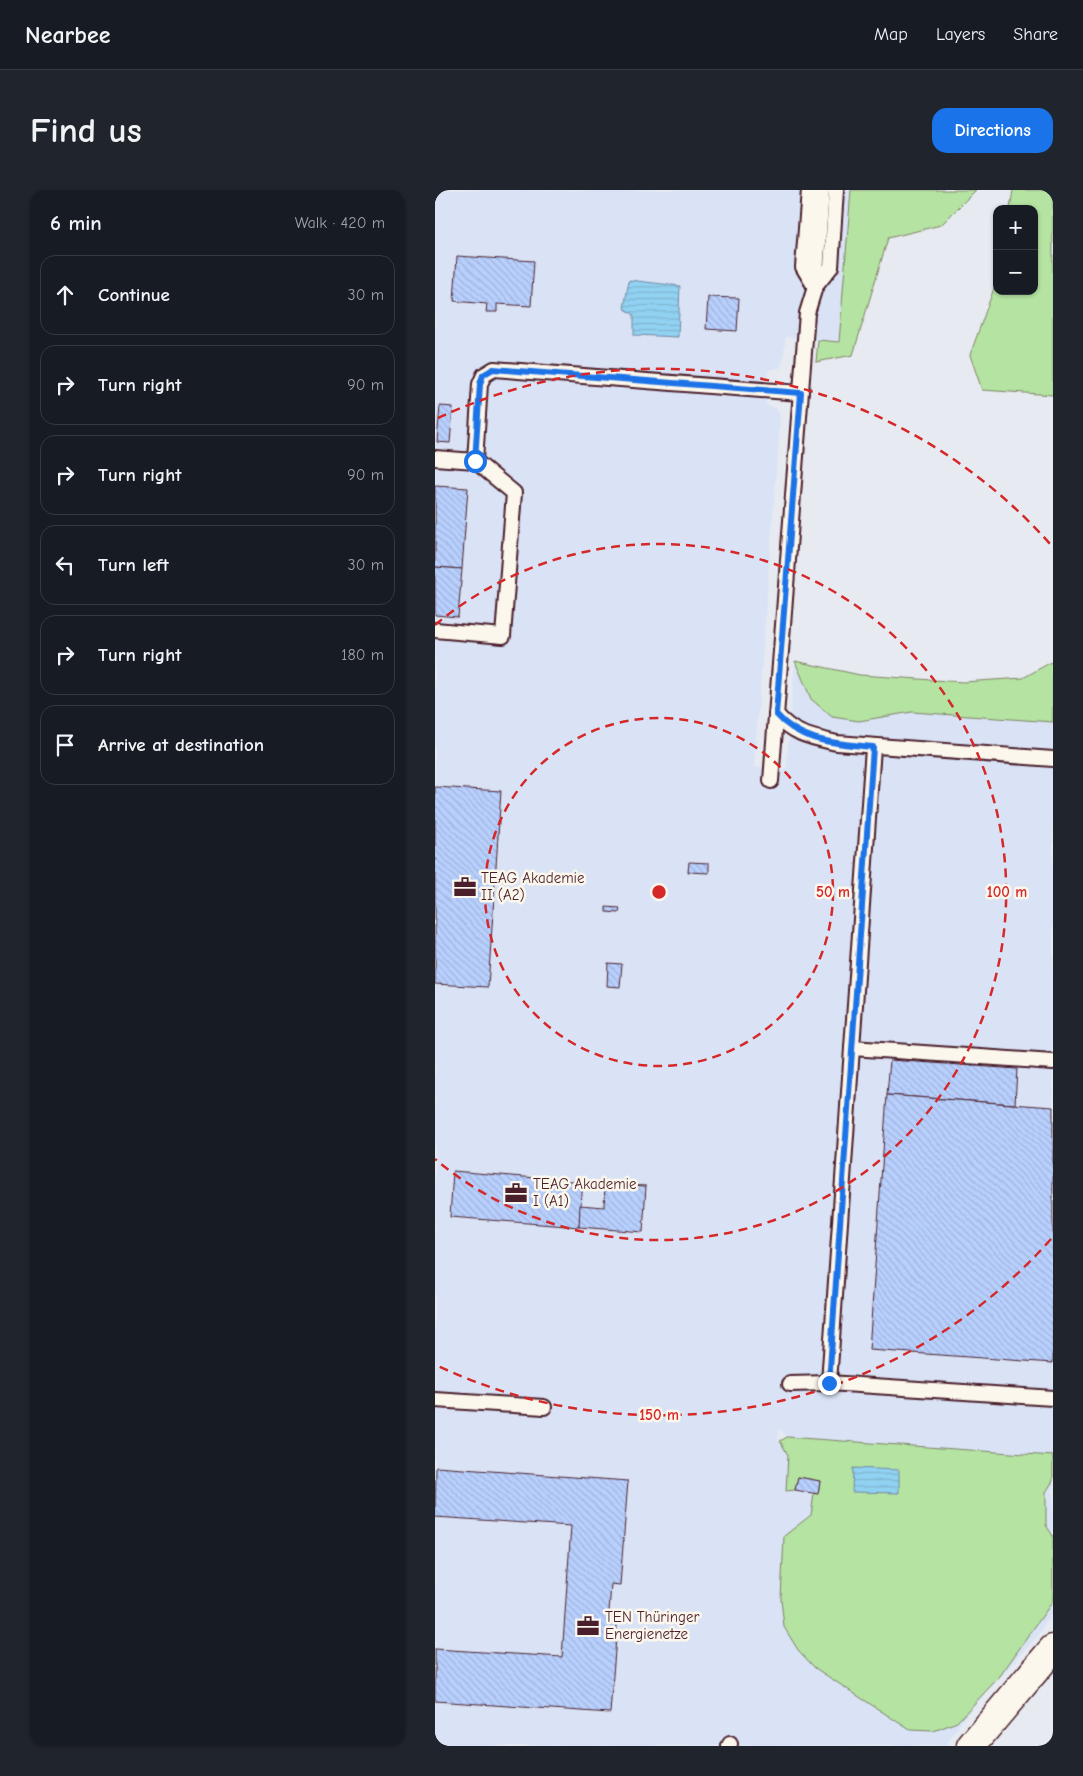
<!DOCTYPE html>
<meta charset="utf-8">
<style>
body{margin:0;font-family:"Comic Neue",sans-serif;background:#20242c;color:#f1f3f6}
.controls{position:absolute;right:15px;top:15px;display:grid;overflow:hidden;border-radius:10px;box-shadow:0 1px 4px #0004}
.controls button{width:45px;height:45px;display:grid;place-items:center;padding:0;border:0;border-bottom:1px solid #363941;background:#171b24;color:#f1f3f6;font:25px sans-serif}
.stop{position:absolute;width:15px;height:15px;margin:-11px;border:4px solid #1a73e8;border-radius:50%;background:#fff}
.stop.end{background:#1a73e8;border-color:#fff;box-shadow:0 1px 5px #0008}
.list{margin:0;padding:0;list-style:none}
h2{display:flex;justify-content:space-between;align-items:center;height:65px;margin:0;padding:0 20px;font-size:21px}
h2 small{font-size:16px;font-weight:400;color:#9ea1a6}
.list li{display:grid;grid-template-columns:32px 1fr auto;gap:15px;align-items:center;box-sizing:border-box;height:80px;margin:0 10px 10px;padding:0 10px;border:1px solid #363941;border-radius:15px}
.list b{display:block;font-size:19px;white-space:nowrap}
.list em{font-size:16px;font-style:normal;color:#9ea1a6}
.icon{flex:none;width:28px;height:28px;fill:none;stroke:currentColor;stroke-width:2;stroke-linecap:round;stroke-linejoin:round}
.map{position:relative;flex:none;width:618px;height:1556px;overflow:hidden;border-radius:15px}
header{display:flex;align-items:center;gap:30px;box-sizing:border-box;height:70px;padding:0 25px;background:#171b24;border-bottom:1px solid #363941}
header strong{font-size:24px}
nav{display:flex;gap:28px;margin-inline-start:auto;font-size:18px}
.intro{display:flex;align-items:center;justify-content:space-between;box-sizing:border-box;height:120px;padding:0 30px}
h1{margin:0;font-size:35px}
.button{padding:12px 22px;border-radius:15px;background:#1a73e8;color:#fff;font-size:18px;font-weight:700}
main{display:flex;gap:30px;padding:0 30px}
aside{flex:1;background:#171b24;border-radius:15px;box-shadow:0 1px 4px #0004}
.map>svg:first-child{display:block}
</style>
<header>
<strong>Nearbee</strong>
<nav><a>Map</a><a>Layers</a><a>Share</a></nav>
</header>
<div class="intro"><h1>Find us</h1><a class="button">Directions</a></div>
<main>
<aside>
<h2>6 min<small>Walk · 420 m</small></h2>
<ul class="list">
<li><svg class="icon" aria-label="ahead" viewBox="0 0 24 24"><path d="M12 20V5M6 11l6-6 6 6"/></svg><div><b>Continue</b></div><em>30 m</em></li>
<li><svg class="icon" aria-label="right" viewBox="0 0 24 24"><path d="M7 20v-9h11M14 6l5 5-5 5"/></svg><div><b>Turn right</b></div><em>90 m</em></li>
<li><svg class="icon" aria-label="right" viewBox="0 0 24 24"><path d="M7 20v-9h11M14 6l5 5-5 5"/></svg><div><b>Turn right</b></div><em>90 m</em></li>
<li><svg class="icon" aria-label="left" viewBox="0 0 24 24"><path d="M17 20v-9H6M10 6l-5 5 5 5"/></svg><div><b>Turn left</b></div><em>30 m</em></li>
<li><svg class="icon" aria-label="right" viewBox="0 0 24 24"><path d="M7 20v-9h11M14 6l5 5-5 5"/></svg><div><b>Turn right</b></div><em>180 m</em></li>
<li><svg class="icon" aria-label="arrive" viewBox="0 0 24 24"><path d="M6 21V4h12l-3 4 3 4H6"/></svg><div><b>Arrive at destination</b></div></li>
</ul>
</aside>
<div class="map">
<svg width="618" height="1556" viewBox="0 0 618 1556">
<defs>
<pattern id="water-rules" width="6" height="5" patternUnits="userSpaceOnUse" patternTransform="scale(1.25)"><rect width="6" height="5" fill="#91d2f2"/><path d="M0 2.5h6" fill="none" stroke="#7fb4d0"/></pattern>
<pattern id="building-back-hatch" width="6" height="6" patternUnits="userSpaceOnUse" patternTransform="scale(1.25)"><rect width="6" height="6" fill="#b8d0fe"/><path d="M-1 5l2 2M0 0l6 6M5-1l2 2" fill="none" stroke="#a0b2da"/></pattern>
</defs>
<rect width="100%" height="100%" fill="#e7ebf1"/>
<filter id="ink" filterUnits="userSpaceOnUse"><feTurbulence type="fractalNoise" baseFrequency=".02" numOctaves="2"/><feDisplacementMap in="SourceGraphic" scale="10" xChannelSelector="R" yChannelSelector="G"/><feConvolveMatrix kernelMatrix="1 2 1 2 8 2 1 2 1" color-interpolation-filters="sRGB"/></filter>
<g filter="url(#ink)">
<polygon fill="#d9e3f5" points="0,0 416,0 404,152 351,147 348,171 345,178 333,180 331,215 340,218 344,223 345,232 319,577 351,580 360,471 376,509 451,526 477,522 618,532 618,1266 352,1247 344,1238 343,1252 618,1271 618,1422 603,1446 530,1526 511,1556 0,1556"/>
<g fill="#b4e3a2" stroke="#7f8166">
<polygon points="416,0 541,0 506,35 453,48 418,165 381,172 383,150 404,152"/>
<polygon points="578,0 618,0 618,205 547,200 535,165 562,90 562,101 599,101 599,19 575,19"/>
<polygon points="360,471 425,485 528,492 588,488 618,471 618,532 477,522 424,531 397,527 376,509"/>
<polygon points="352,1247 618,1266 618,1291 611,1302 611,1335 618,1346 618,1411 565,1486 522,1532 499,1541 475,1540 380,1478 363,1460 349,1437 346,1409 349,1346 376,1325 379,1303 383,1303 385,1291 363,1287 360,1300 351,1301 353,1265 345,1251"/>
</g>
<g fill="url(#water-rules)" stroke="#758aa2">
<polygon points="194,90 245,96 243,147 199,145 199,125 189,118"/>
<polygon points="418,1278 464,1280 464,1303 417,1302"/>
</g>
<g fill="url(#building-back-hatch)" stroke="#4a1f2b">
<polygon points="22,66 99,71 96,116 62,114 62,122 51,122 52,114 19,111"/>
<polygon points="273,107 304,108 302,141 271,139"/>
<polygon points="5,216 18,217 15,253 2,252"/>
<polygon points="0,296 33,298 27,379 0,377"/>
<polygon points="0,377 27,379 23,427 0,425"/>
<polygon points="0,597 66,601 53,797 0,794"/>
<polygon points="254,672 274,673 274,683 253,682"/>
<polygon points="171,717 185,718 184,723 171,722"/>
<polygon points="173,773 187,774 185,797 172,796"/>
<polygon points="455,870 582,879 580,914 452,905"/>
<polygon points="452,905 618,917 618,1173 434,1160"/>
<polygon points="18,981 148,992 144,1037 15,1027"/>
<polygon points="170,994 211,996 208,1042 144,1037 145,1015 169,1017"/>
<polygon points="1,1277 193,1291 185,1395 176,1394 174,1422 183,1423 175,1523 0,1511 0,1459 127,1467 136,1336 0,1327"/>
<polygon points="363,1287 385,1291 383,1304 360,1300"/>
</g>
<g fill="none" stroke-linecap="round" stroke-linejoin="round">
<defs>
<g id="lane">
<polyline points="374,0 368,77 380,97"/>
<polyline points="380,97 396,77 401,0"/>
<polyline points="0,268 40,271 79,303 68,446 0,440"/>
<polyline points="40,271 45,194 49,185 59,179 365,203"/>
<path d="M341 524C359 545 376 547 402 553L618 569"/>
<polyline points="336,591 372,123 380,97 387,0"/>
<polyline points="417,858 438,557"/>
<polyline points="394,1193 417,858 618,872"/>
<polyline points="355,1194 394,1193 618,1208"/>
<polyline points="0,1210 109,1217"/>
<polyline points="294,1556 295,1554"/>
</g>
<polyline id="secondary" points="536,1556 618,1459"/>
</defs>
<use href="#lane" stroke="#4a1f2b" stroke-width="18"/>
<use href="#secondary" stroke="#4a1f2b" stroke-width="31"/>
<use href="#lane" stroke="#fbf7ec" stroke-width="14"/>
<use href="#secondary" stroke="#fbf7ec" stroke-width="28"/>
</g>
</g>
<g fill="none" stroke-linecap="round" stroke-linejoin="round" filter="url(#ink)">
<path stroke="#1a73e8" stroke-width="6" d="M40 271 45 194 48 185 58 179 366 203 341 524C366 553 402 553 438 557L394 1193"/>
</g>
<g fill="none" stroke="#d62828" stroke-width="2.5" stroke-dasharray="9 6">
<circle cx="224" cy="702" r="174"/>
<path d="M0 435A348 348 0 1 1 0 969"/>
<path d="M616 1049A523 523 0 0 1 3 1176M3 228A523 523 0 0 1 616 355"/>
</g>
<defs>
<symbol id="office-bare" viewBox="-9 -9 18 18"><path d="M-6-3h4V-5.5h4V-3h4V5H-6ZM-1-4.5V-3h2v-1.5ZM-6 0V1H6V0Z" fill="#4a1f2b" stroke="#fbf7ec" stroke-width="2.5" paint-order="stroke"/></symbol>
</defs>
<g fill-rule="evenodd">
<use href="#office-bare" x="14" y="681" width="32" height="32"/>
<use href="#office-bare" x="65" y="987" width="32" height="32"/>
<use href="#office-bare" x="137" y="1420" width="32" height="32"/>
</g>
<g text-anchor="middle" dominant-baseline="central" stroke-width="5" stroke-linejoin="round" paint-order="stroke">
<g font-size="15" fill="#4a1f2b" stroke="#fbf7ec" text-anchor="start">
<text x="46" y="688">TEAG Akademie<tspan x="46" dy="17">II (A2)</tspan></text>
<text x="98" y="994">TEAG Akademie<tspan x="98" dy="17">I (A1)</tspan></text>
<text x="170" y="1427">TEN Thüringer<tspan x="170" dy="17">Energienetze</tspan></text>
</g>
</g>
<circle cx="224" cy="702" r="8" fill="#d62828" stroke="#fbf7ec" stroke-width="2.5"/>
<g font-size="15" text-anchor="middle" font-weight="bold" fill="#d62828" stroke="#fbf7ec" stroke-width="5" stroke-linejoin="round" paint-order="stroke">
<text x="398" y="707">50 m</text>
<text x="572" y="707">100 m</text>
<text x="224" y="1230">150 m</text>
</g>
</svg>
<div class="controls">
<button>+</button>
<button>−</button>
</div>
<div class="stop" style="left:40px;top:271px"></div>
<div class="stop end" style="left:394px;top:1193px"></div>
</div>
</main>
